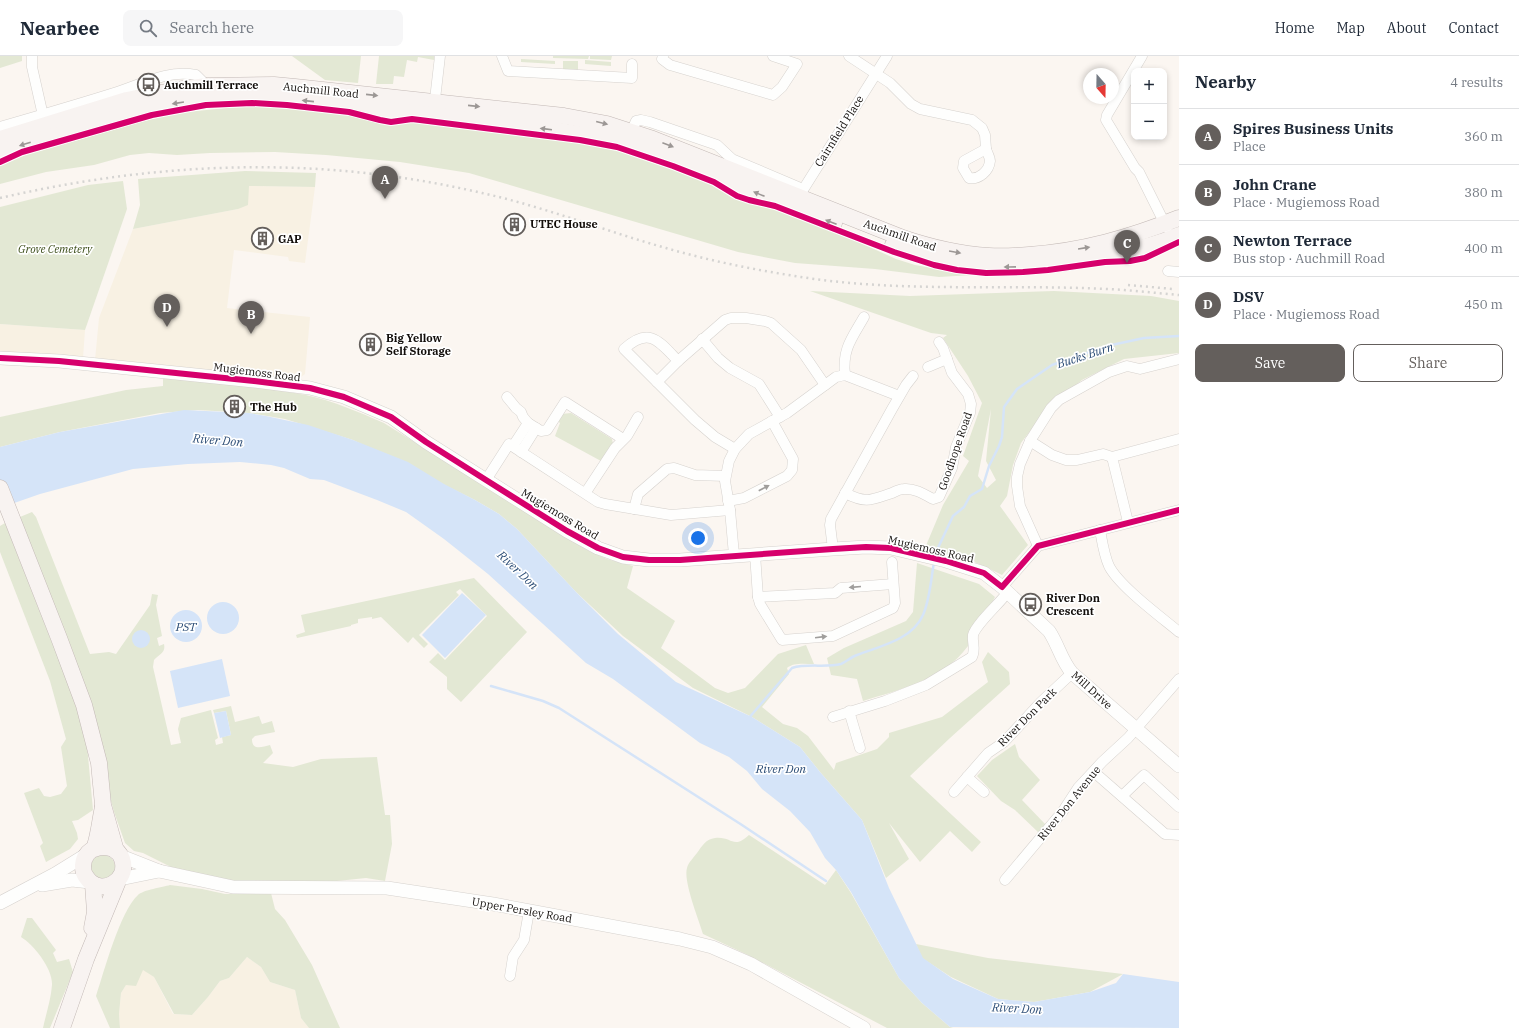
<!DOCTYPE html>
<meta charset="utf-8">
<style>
body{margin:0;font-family:"IBM Plex Serif",serif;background:#f6f6f7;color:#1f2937}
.controls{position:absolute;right:12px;top:12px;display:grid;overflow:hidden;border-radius:8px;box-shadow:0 2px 6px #0003}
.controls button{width:36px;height:36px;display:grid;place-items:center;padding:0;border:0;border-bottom:1px solid #e0e1e3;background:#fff;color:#1f2937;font:20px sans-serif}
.compass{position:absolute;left:1083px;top:12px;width:36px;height:36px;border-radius:50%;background:#fff;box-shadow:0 2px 6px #0003;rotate:160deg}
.you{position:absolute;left:698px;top:482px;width:14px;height:14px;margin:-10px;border:3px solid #fff;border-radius:50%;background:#1a73e8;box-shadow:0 0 0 6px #1a73e833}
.badge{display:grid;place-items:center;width:26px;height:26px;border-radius:50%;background:#645f5c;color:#fff;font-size:13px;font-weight:700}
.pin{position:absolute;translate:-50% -33px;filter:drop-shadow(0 1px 2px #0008)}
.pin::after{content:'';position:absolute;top:21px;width:14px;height:12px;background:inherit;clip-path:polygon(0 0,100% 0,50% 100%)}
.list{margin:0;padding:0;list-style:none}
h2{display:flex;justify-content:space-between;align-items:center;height:52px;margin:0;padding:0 16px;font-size:17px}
h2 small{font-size:13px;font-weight:400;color:#747a83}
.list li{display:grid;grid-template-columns:26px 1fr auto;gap:12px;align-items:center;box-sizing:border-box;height:56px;padding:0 16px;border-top:1px solid #e0e1e3}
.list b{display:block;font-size:15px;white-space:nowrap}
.list p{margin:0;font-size:13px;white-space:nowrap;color:#747a83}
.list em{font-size:13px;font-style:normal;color:#747a83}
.actions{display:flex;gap:8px;padding:12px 16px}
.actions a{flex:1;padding:9px 0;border:1px solid #645f5c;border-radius:8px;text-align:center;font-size:14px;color:#645f5c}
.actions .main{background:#645f5c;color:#fff}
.icon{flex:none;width:22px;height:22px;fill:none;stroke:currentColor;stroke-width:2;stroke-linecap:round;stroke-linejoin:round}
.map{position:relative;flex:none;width:1179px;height:972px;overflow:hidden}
header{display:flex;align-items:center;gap:24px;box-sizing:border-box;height:56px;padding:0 20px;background:#fff;border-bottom:1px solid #e0e1e3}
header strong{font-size:19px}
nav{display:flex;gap:22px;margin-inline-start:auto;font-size:14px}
.search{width:280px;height:36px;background:#f6f6f7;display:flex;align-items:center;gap:10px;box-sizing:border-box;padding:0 14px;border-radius:8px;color:#747a83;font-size:15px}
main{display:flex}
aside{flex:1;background:#fff}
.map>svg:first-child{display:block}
</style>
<header>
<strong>Nearbee</strong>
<div class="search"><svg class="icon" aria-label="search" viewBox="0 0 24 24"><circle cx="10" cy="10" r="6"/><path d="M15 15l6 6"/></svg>Search here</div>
<nav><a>Home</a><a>Map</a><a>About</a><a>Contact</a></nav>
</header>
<main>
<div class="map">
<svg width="1179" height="972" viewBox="0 0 1179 972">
<rect width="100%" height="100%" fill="#fbf6f1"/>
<g fill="#f8f1e3">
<polygon points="249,130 315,131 305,207 289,205 288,201 234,194 227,252 310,261 305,318 297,324 95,304 99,262 133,173 238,153"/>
<polygon points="0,268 85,274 83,302 0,296"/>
<polygon points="247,901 261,911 270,926 295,934 301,962 309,972 120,972 119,958 121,937 126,929 143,913 154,921 173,958 192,959 208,941 220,925 229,922"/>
</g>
<g fill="#e3e8d4" fill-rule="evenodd">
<polygon points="0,0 22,0 22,5 0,12"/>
<polygon points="292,0 361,0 358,27 325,24"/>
<polygon points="379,0 434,0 434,4 418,1 417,6 407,4 404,21 394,20 393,28 376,28"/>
<polygon points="553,0 589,0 588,3 553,2"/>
<polygon points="590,0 612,0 611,4 590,3"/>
<polygon points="521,3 555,5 555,8 521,6"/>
<polygon points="585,4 611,6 611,10 585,8"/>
<polygon points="563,5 578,5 578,14 563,13"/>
<polygon points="262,50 298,52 346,58 371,65 388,67 411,66 586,88 614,93 638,100 715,130 727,137 747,146 772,152 856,185 896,203 915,209 973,219 939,221 875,213 795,207 738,196 469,117 400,106 326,99 275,96 210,97 177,99 149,97 130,99 94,109 46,116 0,128 0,110 20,101 137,67 177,57 226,52"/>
<polygon points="245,115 316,117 315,131 249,130 248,149 238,153 133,173 140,149 138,123"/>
<polygon points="123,125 127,153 85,274 0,268 0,151 88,129"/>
<path d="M810 235 910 240 1054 235 1151 240 1179 245V297L1124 303 1082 324 1047 353 1021 387 1013 409 1007 440 1000 450 1028 489 1002 519C982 509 963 499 941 499V496L925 492 943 449 969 405 963 400 982 347 968 320 943 282 947 279 931 277ZM991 353 986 405 996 424 987 432 978 420Z"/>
<path d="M163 322C211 327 259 330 306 339 333 345 359 356 384 367L589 495 607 503 633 510 627 532 675 565 661 592 715 632 728 637 745 632 778 598 806 589 814 608C805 608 794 606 787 612L789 618 762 651 783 668 797 672 808 680 834 714 836 707 877 693 889 681V677L942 661 988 626 982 606 988 596 1009 616 1010 628 950 682 910 720 981 786 972 796 950 775 920 806 889 767 909 803 886 822 862 764 820 716 800 691 752 661 693 632 623 580 576 536 517 473 499 458 475 444 353 384 285 363 249 357 198 354 160 357 60 376 0 391V361L126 334 163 330Z"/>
<polygon points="571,357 612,383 613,388 601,405 555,380 560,367 557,364 561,358"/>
<path d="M32 456 36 461 90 598 109 596 116 598 150 549 152 538 158 539 156 549 162 580 157 582 159 590 164 588C166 597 159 598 154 604L153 611 171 689 181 687 178 673 181 662 211 654 218 682 215 684 216 689 223 687 222 681 231 679 226 655 214 657 213 654 231 650 235 666 259 660 262 668 272 665 275 676 255 680 252 683C252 695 262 691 270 689L273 697 263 707 293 711 321 703 377 701 385 759H390L392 788 385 825 366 822 327 826H235L171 811 143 797 134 795 125 787 114 756 110 741 107 710 20 461Z"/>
<polygon points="5,467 77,650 87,689 93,754 78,764 72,765 77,777 78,783 70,793 46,806 40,790 43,787 24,737 39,732 44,740 50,741 61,738 67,730 61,691 66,683 50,625 0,496 0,470"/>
<path d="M917 507 979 528 995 541C986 557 979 576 968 590 943 624 901 633 863 645L857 623 831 619 827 602 844 592 906 565 913 556Z"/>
<polygon points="474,522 527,576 461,646 447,633 447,621 429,606 438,597 445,604 487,560 460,533 456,536 459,539 419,579 428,588 424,592 413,581 408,587 381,561 372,563 372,561 358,563 358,567 351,569 351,570 297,582 296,579 305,576 301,559"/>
<polygon points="1015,688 1019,701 1040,724 1022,744 1046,769 1039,777 1015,754 1001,745 977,720 992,704"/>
<path d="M749 779 825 829 836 814 851 837 899 922 922 947 950 971 953 972H887L748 899 703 878C699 864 683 825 687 812 688 807 694 801 697 797 702 790 706 783 715 782 732 780 733 794 749 779Z"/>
<circle cx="103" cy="811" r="12"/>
<path d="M170 829 202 833 225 838 271 837 275 853 285 864 312 909 340 972H309L301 962 295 934 270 926 261 911 247 901 229 922 220 925 208 941 192 959 174 958 154 921 143 914 136 930 126 929 121 937 119 958 120 972H110L96 940C104 916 120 855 138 839 143 834 163 831 170 829Z"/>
<path d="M27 862H32L56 894 53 897 57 906 69 903 73 916 50 972H43C46 958 51 943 52 929 53 913 34 889 21 881Z"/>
<polygon points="916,888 988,902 1123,918 1090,936 1034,946 998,943 951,921 922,902"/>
</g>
<g fill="#d5e4f8">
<polygon points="184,354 249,357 266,360 308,369 353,384 408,406 444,428 475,444 499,458 517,473 576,536 618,578 676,626 752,661 800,691 820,716 862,764 889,832 923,902 953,923 998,943 1034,946 1090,936 1116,927 1123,918 1179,926 1179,972 950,971 922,947 899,922 851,836 836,814 825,802 810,776 790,755 762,733 747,715 729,701 700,687 613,623 586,607 488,518 444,483 406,456 377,444 324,424 310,423 284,412 271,409 240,406 188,408 133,413 40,438 0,452 0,391 60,376"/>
<polygon points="462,537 486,559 445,602 422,579"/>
<circle cx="223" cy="562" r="16"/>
<circle cx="186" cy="570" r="16"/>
<circle cx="141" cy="583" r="9"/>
<polygon points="222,603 230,640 178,652 170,615"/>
<polygon points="226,655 231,679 220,682 214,657"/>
</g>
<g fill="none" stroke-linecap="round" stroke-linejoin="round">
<g stroke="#d5e4f8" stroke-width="2.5">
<polyline points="936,499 937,494 953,460 964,451 970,440 982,433 989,410 999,390 1002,381 1004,351 1017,333 1052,309 1107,290 1144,282 1179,280"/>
<polyline points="491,630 543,645 559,652 742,769 826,825"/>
<path d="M748 663 792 612C808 607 825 612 841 608 846 606 851 601 857 599 880 590 912 584 923 559 930 543 931 523 934 506"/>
</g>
<defs>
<g id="minor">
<polyline points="32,0 32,11 44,64"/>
<polyline points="502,0 508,15 632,22 632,8"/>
<polyline points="663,0 662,3 670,9 773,39 782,31 797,8 773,0"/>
<polyline points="849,0 890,27 911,48 920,53 972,64 982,72 985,79 986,93"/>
<polyline points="1142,0 1107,59 1106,64 1135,112 1139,116 1167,172"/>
<polyline points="434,52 440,0"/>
<path d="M0 71C38 60 76 49 114 37 141 29 167 13 196 19L207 30"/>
<polyline points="629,81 636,65 641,64 650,66 717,89 732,103 803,133"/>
<path d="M986 93C987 97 990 101 990 105 989 115 979 124 969 122L963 112 964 105Z"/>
<polyline points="801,137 887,0"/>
<polyline points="1168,215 1179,216"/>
<polyline points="702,283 718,302 730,312 759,328 780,361"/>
<path d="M678 305C659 285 649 270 624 293L695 364 715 381 735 393"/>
<polyline points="928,311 947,303"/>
<path d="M845 319C842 293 852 282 864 261"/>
<polyline points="657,326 678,305 725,264 731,262 746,262 765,265 771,267 801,294 825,329"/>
<polyline points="507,341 516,352 521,356 523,361 528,367 513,390"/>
<polyline points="528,367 541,375 547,374 565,346 623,383"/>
<polyline points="1030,385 1052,399 1066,404 1077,404 1103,398 1112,401 1179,383"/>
<polyline points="521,396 536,372"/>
<polyline points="1112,401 1128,466"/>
<polyline points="486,424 509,388 598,446 605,448 671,459 730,454"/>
<polyline points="586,436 615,392 627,380 638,361"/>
<path d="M845 437C867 448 871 444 892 437 896 435 900 433 904 433 914 432 924 438 933 443L939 441 952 412 956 391 970 357 971 348 968 338 952 317 943 292 939 286"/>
<polyline points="728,445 744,442 787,420 792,414 793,403 772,365"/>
<polyline points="634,453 638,438 667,413 674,412 695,419 725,420"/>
<path d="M1100 474C1102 485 1104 499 1109 510 1119 530 1161 561 1179 576"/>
<polyline points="1038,490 1020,450 1017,430 1017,421 1020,408 1030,385 1051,352 1059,344 1109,316 1127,310 1140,313 1179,303"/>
<polyline points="833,493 830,469 831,463 892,353 906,329 913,320"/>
<polyline points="755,498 758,541 760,548 782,584 833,580 893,552 895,547 892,506"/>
<polyline points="734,499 730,454 725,425 729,405 735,393 749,378 787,357 836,321 845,319 899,340"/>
<polyline points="1002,531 1038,490 1179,454"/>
<polyline points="758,541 835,537 841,532 893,528"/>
<polyline points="849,655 860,692"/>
<path d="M833 661 885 645 926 629 972 601C976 593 972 587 973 579 976 568 1000 547 1007 537"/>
<polyline points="1094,716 1165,778 1179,779"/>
<polyline points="967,721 984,736"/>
<polyline points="954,736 988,697 1004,686 1041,646 1072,617"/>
<polyline points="1122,740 1144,719 1179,751"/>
<polyline points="1005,824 1063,755 1078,732 1102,706 1128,682 1179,623"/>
<polyline points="510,920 513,901 524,884 529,855"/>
</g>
<g id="tertiary">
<path d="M0 302 59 305 254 325 310 332 344 341 391 361 426 386 567 475 598 492 623 501 649 504H680L833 493 866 491 891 492 946 505 984 517 1002 531 1049 575C1058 588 1061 604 1072 617L1179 710"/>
<polyline points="121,800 159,815 233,831 387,832 493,848 680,883 712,891 751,908 864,972"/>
<polyline points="120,823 159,815"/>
<polyline points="42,829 72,824 90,826"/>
<polyline points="0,847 55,818 89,797"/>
</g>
<g id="primary">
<path d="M0 83 127 44 176 34 207 30 274 29 295 31 564 60 607 68 650 82 900 181C929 191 958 198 989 200 1002 201 1016 200 1029 199 1083 195 1129 182 1179 162"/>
<polyline points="0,96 109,64 172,48 227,42 270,41 292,43 547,73 608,83 652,96 834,167"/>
<path d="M893 189C913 197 933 204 954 208 1008 217 1065 209 1118 197 1139 193 1159 188 1179 179"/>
<polyline points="0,432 59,582 84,649 99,707 103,749 116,795"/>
<path d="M94 793C105 789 118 791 122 803 130 825 100 841 87 822 81 815 82 804 88 797 91 794 93 794 95 790 99 778 100 764 103 751"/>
<polyline points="92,872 95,856 93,828"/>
<polyline points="62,972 86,903 118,825"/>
</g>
</defs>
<use href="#minor" stroke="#d6d2ce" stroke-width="11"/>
<use href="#tertiary" stroke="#d6d2ce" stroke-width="14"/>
<use href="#primary" stroke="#c3b9b6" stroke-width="17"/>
<use href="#minor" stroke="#fefefd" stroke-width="10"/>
<use href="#tertiary" stroke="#fefefd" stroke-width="13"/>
<use href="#primary" stroke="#f8f3f1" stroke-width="16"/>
<g stroke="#d5d4d2" stroke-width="2.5" stroke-dasharray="2 4" stroke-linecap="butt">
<path d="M0 142C161 105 320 99 482 137 545 151 605 175 666 192 710 205 756 214 801 221 903 237 1005 228 1107 233 1131 234 1155 237 1179 239"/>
<polyline points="1128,229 1173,233"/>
</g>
<defs>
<g id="cycleway">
<polyline points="0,106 22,96 152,59 206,49 252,47 287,49 349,56 380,64 391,66 412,63 580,84 617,91 673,110 714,126 737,140 749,144 775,150 894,196 934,209 957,214 986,217 1023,216 1048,214 1105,206 1130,205 1145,202 1179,186"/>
<polyline points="0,302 59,305 254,325 310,332 344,341 391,361 426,386 486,424 567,475 598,492 623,501 649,504 680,504 833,493 866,491 891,492 946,505 984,517 1002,531 1038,490 1179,454"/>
</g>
</defs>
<use href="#cycleway" stroke="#fff" stroke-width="8"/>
<use href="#cycleway" stroke="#d6006c" stroke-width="6"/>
</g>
<defs><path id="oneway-solid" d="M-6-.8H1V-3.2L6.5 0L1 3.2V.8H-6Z"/></defs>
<g fill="#9c9795">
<use href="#oneway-solid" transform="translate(372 39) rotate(6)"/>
<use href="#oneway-solid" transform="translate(308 45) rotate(-174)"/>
<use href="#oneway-solid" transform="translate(178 47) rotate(171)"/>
<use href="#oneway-solid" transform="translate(474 50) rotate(6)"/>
<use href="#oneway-solid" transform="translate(602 67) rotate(14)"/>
<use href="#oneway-solid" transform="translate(546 73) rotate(-173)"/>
<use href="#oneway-solid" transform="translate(25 88) rotate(163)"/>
<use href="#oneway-solid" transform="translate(668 89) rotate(21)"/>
<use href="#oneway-solid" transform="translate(759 138) rotate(-158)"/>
<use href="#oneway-solid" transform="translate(831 166) rotate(-159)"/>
<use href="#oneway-solid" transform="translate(1084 192) rotate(-9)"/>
<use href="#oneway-solid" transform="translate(955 196) rotate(10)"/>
<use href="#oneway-solid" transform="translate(1010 211) rotate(179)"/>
</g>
<g fill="#a09e9c">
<use href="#oneway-solid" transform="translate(764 432) rotate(-28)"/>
<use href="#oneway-solid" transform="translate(855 531) rotate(175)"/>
<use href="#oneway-solid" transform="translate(821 581) rotate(-7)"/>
</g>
<defs>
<symbol id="bus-ring" viewBox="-11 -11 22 22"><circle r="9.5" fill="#fff" stroke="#645f5c" stroke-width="1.5"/><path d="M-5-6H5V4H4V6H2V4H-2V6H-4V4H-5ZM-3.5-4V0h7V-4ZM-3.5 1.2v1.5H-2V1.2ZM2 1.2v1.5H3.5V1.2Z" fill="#645f5c"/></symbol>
<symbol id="building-ring" viewBox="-11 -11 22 22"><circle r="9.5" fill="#fff" stroke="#645f5c" stroke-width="1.5"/><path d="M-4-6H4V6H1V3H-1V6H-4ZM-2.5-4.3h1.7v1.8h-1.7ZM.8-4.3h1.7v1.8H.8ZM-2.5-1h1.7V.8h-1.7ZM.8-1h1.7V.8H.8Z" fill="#645f5c"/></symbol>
</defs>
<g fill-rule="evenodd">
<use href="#bus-ring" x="136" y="16" width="25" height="25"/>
<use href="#building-ring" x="502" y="156" width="25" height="25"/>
<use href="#building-ring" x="250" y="170" width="25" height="25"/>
<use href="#building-ring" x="358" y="276" width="25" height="25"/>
<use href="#building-ring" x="222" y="338" width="25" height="25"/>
<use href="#bus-ring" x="1018" y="536" width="25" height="25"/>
</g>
<g text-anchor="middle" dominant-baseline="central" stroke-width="3.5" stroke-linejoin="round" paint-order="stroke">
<g font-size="11" font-weight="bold" fill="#120e0b" stroke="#fff" text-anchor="start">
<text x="164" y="29">Auchmill Terrace</text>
<text x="530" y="168">UTEC House</text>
<text x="278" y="183">GAP</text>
<text x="386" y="282">Big Yellow<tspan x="386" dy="13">Self Storage</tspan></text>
<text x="250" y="351">The Hub</text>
<text x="1046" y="542">River Don<tspan x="1046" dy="13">Crescent</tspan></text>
</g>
<g font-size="11" fill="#120e0b" stroke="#fff">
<text transform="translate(321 34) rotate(6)">Auchmill Road</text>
<text transform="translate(839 75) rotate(-58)">Cairnfield Place</text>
<text transform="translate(900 179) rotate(19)">Auchmill Road</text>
<text transform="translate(257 316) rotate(7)">Mugiemoss Road</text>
<text transform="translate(955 395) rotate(-71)">Goodhope Road</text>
<text transform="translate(560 458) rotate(31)">Mugiemoss Road</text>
<text transform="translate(931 493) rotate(13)">Mugiemoss Road</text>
<text transform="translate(1092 634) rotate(42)">Mill Drive</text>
<text transform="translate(1027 661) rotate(-45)">River Don Park</text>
<text transform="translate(1069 747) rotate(-51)">River Don Avenue</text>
<text transform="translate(522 854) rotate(10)">Upper Persley Road</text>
</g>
<g font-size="11" font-style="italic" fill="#3b4c18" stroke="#fff">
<text x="55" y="193">Grove Cemetery</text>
</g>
<g font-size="12" font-style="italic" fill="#2c4d76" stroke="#fff">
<text transform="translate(1085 299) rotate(-18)">Bucks Burn</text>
<text transform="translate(218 384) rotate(5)">River Don</text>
<text transform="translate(518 514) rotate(43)">River Don</text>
<text x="186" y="570">PST</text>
<text x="781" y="712">River Don</text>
<text transform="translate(1017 952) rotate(3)">River Don</text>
</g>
</g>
</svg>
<div class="controls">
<button>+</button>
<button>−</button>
</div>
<svg class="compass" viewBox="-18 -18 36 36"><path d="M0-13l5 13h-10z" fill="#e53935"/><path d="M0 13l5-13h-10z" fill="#747a83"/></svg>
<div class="you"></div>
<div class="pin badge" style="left:385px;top:143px">A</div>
<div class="pin badge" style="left:251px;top:278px">B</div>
<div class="pin badge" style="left:1127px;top:207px">C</div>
<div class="pin badge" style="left:167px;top:271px">D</div>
</div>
<aside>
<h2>Nearby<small>4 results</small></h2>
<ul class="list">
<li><span class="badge">A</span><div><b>Spires Business Units</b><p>Place</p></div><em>360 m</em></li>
<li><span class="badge">B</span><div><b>John Crane</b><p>Place · Mugiemoss Road</p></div><em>380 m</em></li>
<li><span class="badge">C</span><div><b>Newton Terrace</b><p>Bus stop · Auchmill Road</p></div><em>400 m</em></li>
<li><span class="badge">D</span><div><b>DSV</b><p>Place · Mugiemoss Road</p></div><em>450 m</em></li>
</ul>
<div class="actions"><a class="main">Save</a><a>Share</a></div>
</aside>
</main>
